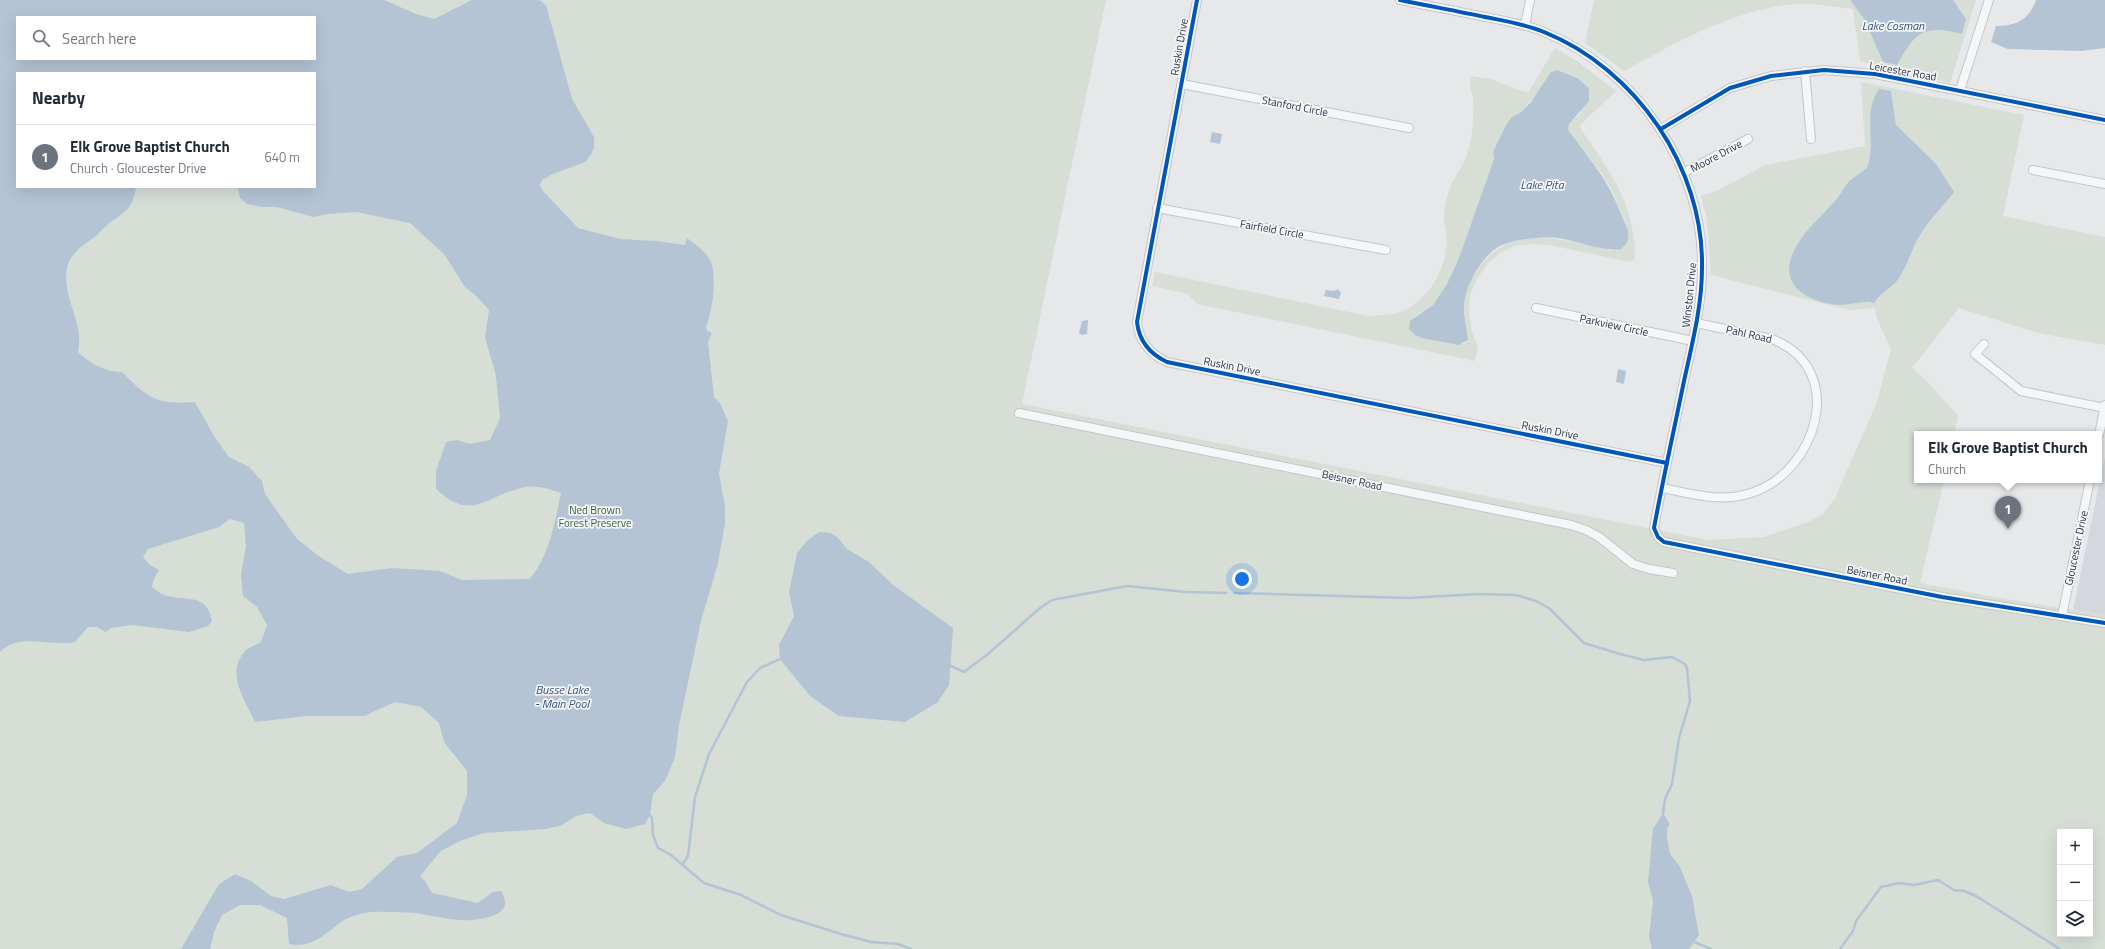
<!DOCTYPE html>
<meta charset="utf-8">
<style>
body{margin:0;font-family:"Titillium Web",sans-serif;background:#f2f2f3;color:#1f2937}
.controls{position:absolute;right:12px;bottom:12px;display:grid;overflow:hidden;border-radius:0px;box-shadow:0 4px 16px #0002}
.controls button{width:36px;height:36px;display:grid;place-items:center;padding:0;border:0;border-bottom:1px solid #e0e1e3;background:#fff;color:#1f2937;font:20px sans-serif}
.you{position:absolute;left:1242px;top:579px;width:14px;height:14px;margin:-10px;border:3px solid #fff;border-radius:50%;background:#1a73e8;box-shadow:0 0 0 6px #1a73e833}
.badge{display:grid;place-items:center;width:26px;height:26px;border-radius:50%;background:#6c737f;color:#fff;font-size:13px;font-weight:700}
.pin{position:absolute;translate:-50% -33px;filter:drop-shadow(0 1px 2px #0008)}
.pin::after{content:'';position:absolute;top:21px;width:14px;height:12px;background:inherit;clip-path:polygon(0 0,100% 0,50% 100%)}
.popup{position:absolute;left:1914px;top:431px;width:188px;height:52px;box-sizing:border-box;display:grid;place-content:center;border-radius:0px;background:#fff;filter:drop-shadow(0 1px 3px #0005);font-size:13px;white-space:nowrap;color:#747a83}
.popup b{font-size:15px;color:#1f2937}
.popup::after{content:'';position:absolute;left:50%;top:100%;margin-left:-8px;border:8px solid transparent;border-top-color:#fff}
.list{margin:0;padding:0;list-style:none}
h2{display:flex;justify-content:space-between;align-items:center;height:52px;margin:0;padding:0 16px;font-size:17px}
h2 small{font-size:13px;font-weight:400;color:#747a83}
.list li{display:grid;grid-template-columns:26px 1fr auto;gap:12px;align-items:center;box-sizing:border-box;height:64px;padding:0 16px;border-top:1px solid #e0e1e3}
.list b{display:block;font-size:15px;white-space:nowrap}
.list p{margin:0;font-size:13px;white-space:nowrap;color:#747a83}
.list em{font-size:13px;font-style:normal;color:#747a83}
.icon{flex:none;width:22px;height:22px;fill:none;stroke:currentColor;stroke-width:2;stroke-linecap:round;stroke-linejoin:round}
.map{position:relative;flex:none;width:2105px;height:949px;overflow:hidden}
.search{position:absolute;background:#fff;box-shadow:0 4px 16px #0002;left:16px;top:16px;width:300px;height:44px;display:flex;align-items:center;gap:10px;box-sizing:border-box;padding:0 14px;border-radius:0px;color:#747a83;font-size:15px}
.panel{position:absolute;background:#fff;box-shadow:0 4px 16px #0002;left:16px;top:72px;width:300px;height:116px;border-radius:0px}
.map>svg:first-child{display:block}
</style>
<div class="map">
<svg width="2105" height="949" viewBox="0 0 2105 949">
<rect width="100%" height="100%" fill="#e6e8ea"/>
<polygon fill="#d4d7dd" points="2105,457 2105,615 2073,610"/>
<g fill="#d6ded6" fill-rule="evenodd">
<path d="M0 0H1106L1022 404 1708 540 1764 537 1808 522 1823 514 1835 498 1877 402 1891 349 1877 319 1875 308 1849 310 1711 275 1707 220 1701 196 1719 190 1765 165 1865 146 1861 82 2024 115 2003 216 2105 237V345L2038 333 1959 308 1912 368 1926 380 1958 416 1954 434H1917V480H1944L1920 583 2000 598 2105 615V949H0ZM17 17H315V59H17ZM17 73H315V187H17ZM2060 832H2090V934H2060Z"/>
<path d="M1594 0H1850L1865 19 1883 62 1897 65C1916 32 1922 24 1962 34L1966 19 1953 0H1976L1950 83 1860 61 1853 9C1835 7 1814 3 1796 4 1733 9 1677 42 1624 71L1585 43Z"/>
<path d="M1555 48 1577 61 1616 91 1579 126C1609 171 1635 201 1635 258L1630 262 1549 245 1532 244 1515 246 1501 253 1488 263 1477 279 1470 295 1469 313 1472 332 1478 347 1475 361 1197 304 1188 294 1152 286 1155 272 1369 316C1381 315 1394 315 1405 310 1431 297 1446 268 1447 240 1447 232 1443 224 1444 216 1445 206 1448 191 1452 183 1459 171 1466 161 1469 148 1473 133 1474 115 1473 99 1472 89 1468 87 1471 76L1490 79 1528 93ZM1541 89 1582 112 1569 124 1568 130 1601 172 1614 194 1627 226 1611 250C1566 241 1515 222 1481 265 1472 276 1465 289 1464 304 1463 316 1467 328 1468 340L1464 344 1422 338 1414 317 1433 305 1447 284 1459 258 1494 159 1493 151 1512 117 1520 113Z"/>
</g>
<g fill="#b4c4d5" fill-rule="evenodd">
<path d="M0 0H384L416 14 434 19 472 0H539L546 5 572 99 594 137V148L590 156 585 162 553 174 542 180 540 185 543 191 578 228 620 239 656 241 685 245 687 238C695 244 705 251 710 260 718 275 712 312 706 327L707 331 712 333 708 342 714 397 720 403 728 421 719 474 725 506V524L717 567 701 621 679 725 675 757 665 781 653 794 650 815 645 824 626 829 604 823 590 813 576 816 562 825 546 829 484 833 460 841 441 851 420 876 426 882 432 893 478 903 493 892 501 891C515 913 490 918 472 920 457 922 430 915 415 913 405 912 394 912 384 912 370 911 353 914 341 922 325 934 311 949 289 944L287 918 260 905H240L222 915 214 932 210 949H181L219 884 235 874 251 881 271 896 284 899 331 885 349 892 362 889 397 857 417 853 457 823 467 795V771L444 742 439 723 421 707 395 702 364 716H307L255 722C245 700 225 674 245 651 248 647 257 645 261 642L267 625 257 607 243 596 241 575 246 546 244 523 230 519 219 527 148 549 143 557 150 565 159 570 154 579 152 587C156 589 159 593 162 594 181 603 207 590 212 621L208 626 189 632 132 625 111 628 106 632 97 627H88L75 642C51 647 19 632 0 652ZM17 17H315V59H17ZM17 73H315V187H238L240 198 247 204 262 207H277L313 217 328 214 356 212 410 223 444 254 465 287 475 295 489 310 485 337 496 376 500 418 490 440 470 444 457 440 446 442 436 471V489C472 522 484 497 521 488 534 484 548 489 561 493 555 522 549 556 530 579L462 580 440 571 392 568 348 574 320 557 297 539 265 494 262 481 249 467 229 457 214 436 195 402C156 405 148 398 122 372 104 372 90 363 78 352 79 344 80 336 78 328 74 308 60 283 69 262 75 249 87 243 97 235 101 231 104 227 108 224 125 212 133 209 136 187H17Z"/>
<path d="M1850 0H1953L1966 19 1962 34C1922 24 1916 32 1897 65L1883 62 1865 20Z"/>
<path d="M2036 0H2105V48L2082 51 2008 49 1991 42 1996 26C2016 26 2029 20 2036 0Z"/>
<path d="M1557 70 1577 78 1589 88V101L1569 124 1568 130C1590 159 1609 181 1622 216 1625 224 1631 234 1627 242 1626 245 1623 247 1621 249 1599 251 1579 241 1558 238 1543 236 1511 239 1498 247 1481 258 1466 284 1464 304 1463 316 1467 328 1468 340L1459 345 1422 338 1415 335 1409 329 1410 321 1433 305 1447 284 1459 258 1494 159 1493 152 1506 125 1512 117 1520 113 1531 102 1551 72Z"/>
<path d="M1879 89 1891 91 1896 125 1936 164 1954 192C1943 207 1929 219 1920 235 1911 250 1907 268 1896 282 1891 288 1876 296 1875 303 1872 303 1869 301 1866 302 1857 302 1849 305 1839 305 1806 302 1775 284 1796 247 1805 230 1822 216 1835 201 1840 196 1843 189 1847 184 1853 176 1862 174 1868 166 1876 139 1862 114 1879 89Z"/>
<polygon points="1212,132 1222,134 1220,144 1210,142"/>
<polygon points="1338,289 1341,293 1339,299 1324,296 1326,290 1334,291"/>
<polygon points="1088,320 1087,334 1082,335 1079,333 1082,321"/>
<polygon points="1618,369 1626,371 1624,384 1616,382"/>
<polygon points="819,532 830,533 837,537 847,549 869,562 893,585 953,628 949,685 938,702 905,722 839,716 810,696 780,659 779,645 794,616 789,593 797,553 808,540"/>
<polygon points="1663,813 1670,824 1667,829 1667,838 1670,854 1679,865 1692,896 1699,935 1689,949 1652,949 1649,937 1653,901 1648,882 1653,829"/>
</g>
<g fill="none" stroke-linecap="round" stroke-linejoin="round">
<g stroke="#b4c4d5" stroke-width="2.5">
<polyline points="1234,593 1409,598 1478,594 1516,595 1536,601 1549,608 1584,643 1620,654 1644,660 1672,657 1685,664 1687,668 1690,701 1679,738 1672,784 1665,799 1663,813"/>
<polyline points="951,666 964,672 988,654 1040,608 1052,600 1127,586 1186,592 1226,593"/>
<polyline points="650,815 652,819 653,835 658,848 671,855 704,883 741,895 781,915 841,934 871,942 898,944 911,949"/>
<polyline points="682,865 688,856 695,797 709,754 747,682 760,668 780,659"/>
<polyline points="1694,942 1711,949"/>
<polyline points="1840,949 1853,931 1856,921 1881,887 1899,883 1914,885 1938,880 1954,890 1964,891 1976,896 2060,949"/>
</g>
<defs>
<g id="street">
<path d="M1197 0 1137 322C1139 341 1150 354 1167 362L1667 463"/>
<path d="M1400 0C1429 6 1457 11 1485 17 1505 21 1525 24 1544 32 1636 69 1704 168 1702 268 1702 306 1692 344 1684 381 1674 430 1663 479 1654 528L1658 537 1664 542 1942 597 2105 623"/>
<polyline points="1525,25 1530,0"/>
<polyline points="1805,71 1811,139"/>
<polyline points="1182,84 1409,128"/>
<polyline points="1960,90 1989,0"/>
<polyline points="1661,129 1730,88 1771,76 1824,70 1875,74 2105,120"/>
<polyline points="2033,170 2105,184"/>
<polyline points="1683,173 1748,139"/>
<polyline points="1157,208 1386,250"/>
<polyline points="1536,308 1693,341"/>
<polyline points="1984,344 1975,354 2021,391 2105,408"/>
<polyline points="1019,413 1571,525 1586,530 1599,537 1633,564 1649,569 1673,573"/>
<polyline points="2099,435 2105,405"/>
<path d="M1662 488C1692 494 1721 503 1751 493 1817 472 1849 369 1772 339L1696 323"/>
<polyline points="2062,616 2090,480"/>
</g>
</defs>
<use href="#street" stroke="#c4c6c8" stroke-width="10"/>
<use href="#street" stroke="#f5f6f7" stroke-width="8"/>
<defs>
<g id="cycleway">
<path d="M1197 0 1137 322C1139 341 1150 354 1167 362L1667 463"/>
<path d="M1400 0C1429 6 1457 11 1485 17 1505 21 1525 24 1544 32 1636 69 1704 168 1702 268 1702 306 1692 344 1684 381 1674 430 1663 479 1654 528L1658 537 1664 542 1942 597 2105 623"/>
<polyline points="1661,129 1730,88 1771,76 1824,70 1875,74 2105,120"/>
</g>
</defs>
<use href="#cycleway" stroke="#f4f6f9" stroke-width="6"/>
<use href="#cycleway" stroke="#0057b8" stroke-width="4"/>
</g>
<g text-anchor="middle" dominant-baseline="central" stroke-width="3.5" stroke-linejoin="round" paint-order="stroke">
<g font-size="11" fill="#2b3445" stroke="#f4f6f9">
<text transform="translate(1179 47) rotate(-80)">Ruskin Drive</text>
<text transform="translate(1903 71) rotate(10)">Leicester Road</text>
<text transform="translate(1295 106) rotate(11)">Stanford Circle</text>
<text transform="translate(1716 156) rotate(-28)">Moore Drive</text>
<text transform="translate(1272 229) rotate(10)">Fairfield Circle</text>
<text transform="translate(1689 295) rotate(-84)">Winston Drive</text>
<text transform="translate(1614 325) rotate(12)">Parkview Circle</text>
<text transform="translate(1749 334) rotate(13)">Pahl Road</text>
<text transform="translate(1232 366) rotate(11)">Ruskin Drive</text>
<text transform="translate(1550 430) rotate(11)">Ruskin Drive</text>
<text transform="translate(1352 480) rotate(12)">Beisner Road</text>
<text transform="translate(2076 548) rotate(-78)">Gloucester Drive</text>
<text transform="translate(1877 575) rotate(11)">Beisner Road</text>
</g>
<g font-size="11" fill="#3f6138" stroke="#f4f6f9">
<text x="595" y="510">Ned Brown<tspan x="595" dy="13">Forest Preserve</tspan></text>
</g>
<g font-size="12" font-style="italic" fill="#34527a" stroke="#f4f6f9">
<text x="1893" y="25">Lake Cosman</text>
<text x="1542" y="184">Lake Pita</text>
<text x="562" y="689">Busse Lake<tspan x="562" dy="14">- Main Pool</tspan></text>
</g>
</g>
</svg>
<div class="controls">
<button>+</button>
<button>−</button>
<button><svg class="icon" aria-label="layers" viewBox="0 0 24 24"><path d="M12 4l9 5-9 5-9-5zM3 14l9 5 9-5"/></svg></button>
</div>
<div class="you"></div>
<div class="pin badge" style="left:2008px;top:529px">1</div>
<div class="popup"><b>Elk Grove Baptist Church</b>Church</div>
<div class="search"><svg class="icon" aria-label="search" viewBox="0 0 24 24"><circle cx="10" cy="10" r="6"/><path d="M15 15l6 6"/></svg>Search here</div>
<section class="panel">
<h2>Nearby<small></small></h2>
<ul class="list">
<li><span class="badge">1</span><div><b>Elk Grove Baptist Church</b><p>Church · Gloucester Drive</p></div><em>640 m</em></li>
</ul>
</section>
</div>
